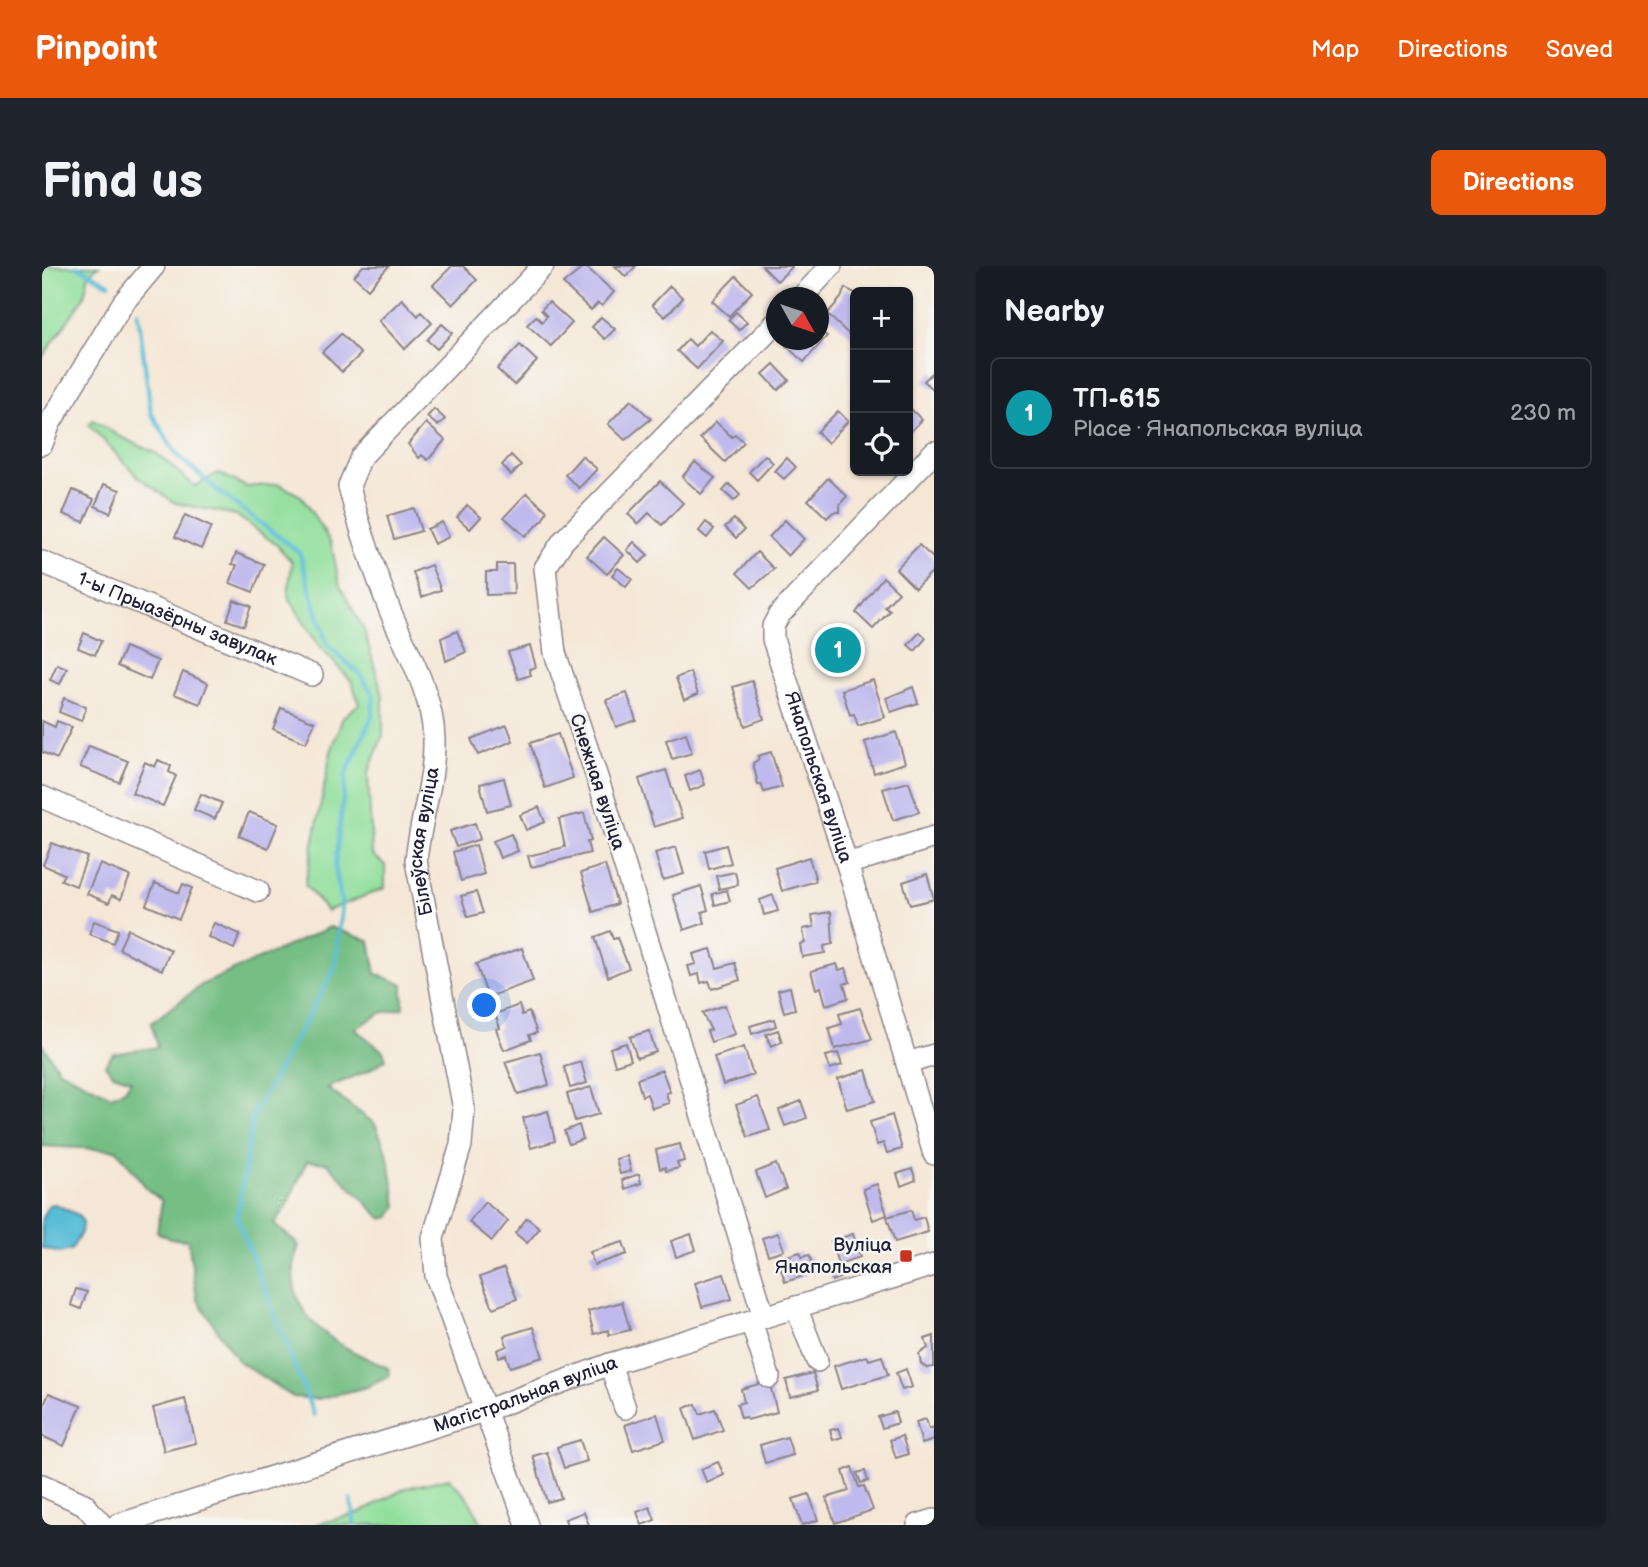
<!DOCTYPE html>
<meta charset="utf-8">
<style>
body{margin:0;font-family:"Balsamiq Sans",sans-serif;background:#20242c;color:#f1f3f6}
.controls{position:absolute;right:21px;top:21px;display:grid;overflow:hidden;border-radius:10px;box-shadow:0 2px 5px #0004}
.controls button{width:63px;height:63px;display:grid;place-items:center;padding:0;border:0;border-bottom:2px solid #363941;background:#171b24;color:#f1f3f6;font:35px sans-serif}
.compass{position:absolute;left:724px;top:21px;width:63px;height:63px;border-radius:50%;background:#171b24;box-shadow:0 2px 5px #0004;rotate:130deg}
.you{position:absolute;left:443px;top:740px;width:24px;height:24px;margin:-18px;border:5px solid #fff;border-radius:50%;background:#1a73e8;box-shadow:0 0 0 10px #1a73e833}
.badge{display:grid;place-items:center;width:46px;height:46px;border-radius:50%;background:#ea580c;color:#fff;font-size:23px;font-weight:700}
.pin{position:absolute;translate:-50% -50%;border:4px solid #fff;box-shadow:0 2px 7px #0006}
.list{margin:0;padding:0;list-style:none}
h2{display:flex;justify-content:space-between;align-items:center;height:91px;margin:0;padding:0 28px;font-size:30px}
h2 small{font-size:23px;font-weight:400;color:#9ea1a6}
.list li{display:grid;grid-template-columns:46px 1fr auto;gap:21px;align-items:center;box-sizing:border-box;height:112px;margin:0 14px 14px;padding:0 14px;border:2px solid #363941;border-radius:10px}
.list b{display:block;font-size:26px;white-space:nowrap}
.list p{margin:0;font-size:23px;white-space:nowrap;color:#9ea1a6}
.list em{font-size:23px;font-style:normal;color:#9ea1a6}
.icon{flex:none;width:38px;height:38px;fill:none;stroke:currentColor;stroke-width:2;stroke-linecap:round;stroke-linejoin:round}
.map{position:relative;flex:none;width:892px;height:1259px;overflow:hidden;border-radius:10px}
header{display:flex;align-items:center;gap:42px;box-sizing:border-box;height:98px;padding:0 35px;background:#ea580c;color:#fff}
header strong{font-size:33px}
nav{display:flex;gap:38px;margin-inline-start:auto;font-size:24px}
.intro{display:flex;align-items:center;justify-content:space-between;box-sizing:border-box;height:168px;padding:0 42px}
h1{margin:0;font-size:49px}
.button{padding:18px 32px;border-radius:10px;background:#ea580c;color:#fff;font-size:24px;font-weight:700}
main{display:flex;gap:42px;padding:0 42px}
aside{flex:1;background:#171b24;border-radius:10px;box-shadow:0 2px 5px #0004}
.map>svg:first-child{display:block}
</style>
<header>
<strong>Pinpoint</strong>
<nav><a>Map</a><a>Directions</a><a>Saved</a></nav>
</header>
<div class="intro"><h1>Find us</h1><a class="button">Directions</a></div>
<main>
<div class="map">
<svg width="892" height="1259" viewBox="0 0 892 1259">
<rect width="100%" height="100%" fill="#f6f6f2"/>
<filter id="ink" filterUnits="userSpaceOnUse"><feTurbulence type="fractalNoise" baseFrequency=".0143" numOctaves="2"/><feDisplacementMap in="SourceGraphic" scale="14" xChannelSelector="R" yChannelSelector="G"/><feConvolveMatrix kernelMatrix="1 2 1 2 8 2 1 2 1" color-interpolation-filters="sRGB"/></filter>
<filter id="wash" filterUnits="userSpaceOnUse"><feTurbulence type="fractalNoise" baseFrequency=".00686" numOctaves="4" result="noise"/><feDisplacementMap in="SourceGraphic" scale="28" xChannelSelector="R" yChannelSelector="G"/><feGaussianBlur stdDeviation="1.57" result="paint"/><feColorMatrix in="noise" values="0 0 0 0 0 0 0 0 0 0 0 0 0 0 0 0 0 1.4 0 .05"/><feComposite in="paint" operator="in"/></filter>
<g filter="url(#wash)">
<rect width="100%" height="100%" fill="#f5e7d6"/>
<g fill="#92df9c" stroke="#5a806c" stroke-width="2">
<polygon points="0,0 57,0 47,7 42,31 0,92"/>
<polygon points="51,154 77,170 114,187 153,220 176,207 205,221 237,218 259,230 289,277 298,320 322,364 341,430 341,469 326,508 330,588 343,599 343,622 285,645 263,619 289,486 301,451 317,438 310,416 276,379 246,330 250,296 235,279 194,249 133,237 96,211 47,159"/>
<polygon points="407,1212 425,1231 441,1259 272,1259 317,1247 364,1222"/>
</g>
<path fill="#75be84" stroke="#4c7060" stroke-width="2" d="M288 661 328 675 334 708 361 718V742L339 747 313 763 341 785 344 793 325 805 285 822 333 858 345 886 355 940 348 951 340 953 285 897 265 895 244 941 232 958 257 979C233 1048 291 1078 346 1102L348 1110 325 1121 276 1133 251 1131 195 1094 155 1033 146 974 128 973 115 966 120 935 106 924 75 884 0 880V778L17 804 69 830 83 824 89 814 71 808 63 799 71 788 116 781 109 757 161 718Z"/>
<polygon fill="#58bdd7" stroke="#3d7089" stroke-width="2" points="13,938 36,949 40,955 39,967 29,984 17,987 0,982 0,952 7,939"/>
<g fill="none" stroke-linecap="round" stroke-linejoin="round">
<g stroke="#58bdd7" stroke-width="4.5">
<polyline points="35,0 67,18"/>
<polyline points="96,46 109,147 135,189 181,229 257,286 285,379 318,408 332,429 330,451 304,508 293,600 300,640 293,702 211,849 195,952 272,1149"/>
<polyline points="309,1234 313,1259"/>
</g>
</g>
<g id="blocks">
<g fill="#c0b9ed">
<polygon points="321,0 347,0 326,23 312,10"/>
<polygon points="410,0 421,0 435,14 411,39 391,19"/>
<polygon points="543,0 572,26 560,40 556,37 549,44 521,18"/>
<polygon points="573,0 594,0 584,11"/>
<polygon points="720,0 749,0 750,1 735,15"/>
<polygon points="694,10 710,26 687,50 670,35"/>
<polygon points="628,20 641,32 623,51 610,39"/>
<polygon points="803,22 813,27 813,74 785,48 799,32"/>
<polygon points="360,33 376,50 379,46 390,57 363,83 337,55"/>
<polygon points="507,36 530,57 509,80 485,59 494,50 500,56 505,50 499,44"/>
<polygon points="694,46 705,56 697,64 686,54"/>
<polygon points="559,51 573,63 563,73 550,61"/>
<polygon points="400,58 410,67 395,83 385,74"/>
<polygon points="776,63 785,70 762,96 744,80 750,74 776,74"/>
<polygon points="668,64 681,75 655,103 635,85 646,73 653,80"/>
<polygon points="299,68 319,88 300,106 280,86"/>
<polygon points="478,79 495,95 472,119 455,103"/>
<polygon points="732,98 747,114 736,124 721,108"/>
<polygon points="892,105 892,124 882,115"/>
<polygon points="589,134 609,153 583,174 566,158"/>
<polygon points="866,140 880,154 866,168"/>
<polygon points="392,143 403,153 396,160 385,151"/>
<polygon points="796,145 806,155 786,177 775,166"/>
<polygon points="674,156 690,171 693,168 702,176 683,196 658,172"/>
<polygon points="384,157 403,174 386,194 380,189 377,192 366,178"/>
<polygon points="469,189 479,199 469,209 460,199"/>
<polygon points="723,189 731,197 715,214 707,206"/>
<polygon points="540,190 555,203 537,222 523,209"/>
<polygon points="745,192 754,201 742,213 733,205"/>
<polygon points="653,196 673,212 659,228 640,211"/>
<polygon points="786,212 805,230 798,238 798,246 791,246 785,252 766,234"/>
<polygon points="618,215 641,237 620,259 607,247 596,258 586,248"/>
<polygon points="62,218 78,224 68,247 53,240"/>
<polygon points="687,218 698,229 692,235 681,225"/>
<polygon points="31,224 52,233 42,256 21,248"/>
<polygon points="485,227 505,245 500,255 483,270 462,251"/>
<polygon points="425,239 439,251 428,263 415,251"/>
<polygon points="372,242 379,265 352,273 345,250"/>
<polygon points="143,249 169,261 159,283 133,271"/>
<polygon points="692,253 702,264 694,272 683,261"/>
<polygon points="743,254 762,273 746,290 727,271"/>
<polygon points="400,256 407,271 392,278 385,263"/>
<polygon points="664,256 672,263 665,272 657,265"/>
<polygon points="562,271 582,289 565,308 545,290"/>
<polygon points="592,276 606,289 598,297 585,284"/>
<polygon points="877,279 892,293 892,304 873,322 854,303"/>
<polygon points="715,286 732,303 710,322 695,307"/>
<polygon points="194,287 222,298 211,326 188,317 195,299 190,298"/>
<polygon points="455,298 471,298 472,328 444,329 444,306 455,306"/>
<polygon points="389,299 399,324 380,331 371,306"/>
<polygon points="576,302 590,313 584,321 570,309"/>
<polygon points="841,311 857,326 843,341 848,345 831,363 814,347"/>
<polygon points="192,334 209,340 202,360 185,354"/>
<polygon points="415,365 424,386 404,395 399,372"/>
<polygon points="878,366 884,372 873,385 866,379"/>
<polygon points="42,367 59,375 53,389 36,382"/>
<polygon points="802,373 807,390 789,395 784,379"/>
<polygon points="488,380 494,401 487,403 489,409 476,413 466,386"/>
<polygon points="83,381 116,395 108,414 75,400"/>
<polygon points="15,398 25,402 18,418 8,414"/>
<polygon points="141,406 166,417 158,438 132,428"/>
<polygon points="648,406 656,428 642,434 634,412"/>
<polygon points="831,414 843,451 816,460 812,448 808,449 800,424"/>
<polygon points="710,415 722,453 703,460 691,421"/>
<polygon points="871,421 876,437 849,446 844,432"/>
<polygon points="585,427 594,454 574,461 564,434"/>
<polygon points="22,432 44,441 39,455 17,446"/>
<polygon points="239,442 273,456 264,477 231,463"/>
<polygon points="0,455 13,461 15,455 30,461 15,493 0,486"/>
<polygon points="465,459 471,475 436,489 429,473"/>
<polygon points="854,466 863,497 832,507 823,476"/>
<polygon points="644,467 650,487 630,493 624,474"/>
<polygon points="516,468 531,512 503,522 488,477"/>
<polygon points="47,480 86,495 77,516 38,501"/>
<polygon points="729,486 740,521 722,526 719,518 716,519 711,497 717,493 716,490"/>
<polygon points="116,494 129,500 127,506 134,510 121,540 90,527 103,496 113,501"/>
<polygon points="624,504 640,552 612,561 597,513"/>
<polygon points="658,504 663,519 648,525 643,510"/>
<polygon points="462,512 469,539 445,545 438,518"/>
<polygon points="867,516 877,546 851,554 841,523"/>
<polygon points="159,528 180,537 173,553 152,544"/>
<polygon points="497,541 503,556 484,564 478,549"/>
<polygon points="207,546 236,558 226,582 197,570"/>
<polygon points="542,547 549,575 545,576 548,587 489,601 486,590 523,581 517,553"/>
<polygon points="433,557 438,573 414,581 408,565"/>
<polygon points="469,568 476,585 458,592 451,575"/>
<polygon points="10,577 45,591 34,620 19,614 22,608 1,599"/>
<polygon points="434,579 442,608 419,615 411,586"/>
<polygon points="684,579 689,597 667,603 663,585"/>
<polygon points="634,581 642,608 621,614 613,587"/>
<polygon points="767,591 774,615 740,625 733,602"/>
<polygon points="58,598 88,610 79,633 70,629 67,637 45,628"/>
<polygon points="563,599 575,638 551,646 539,607"/>
<polygon points="693,606 696,619 677,623 674,610"/>
<polygon points="885,608 892,633 868,639 861,616"/>
<polygon points="113,617 137,627 141,618 150,622 137,653 104,639"/>
<polygon points="659,620 666,644 660,646 663,657 642,664 631,629"/>
<polygon points="685,624 688,635 673,639 670,628"/>
<polygon points="434,626 441,647 426,651 419,630"/>
<polygon points="731,629 736,645 722,649 718,634"/>
<polygon points="789,646 791,678 782,680 783,687 760,691 758,678 763,677 761,663 772,661 770,649"/>
<polygon points="52,655 76,664 71,677 47,668"/>
<polygon points="172,657 198,668 192,683 166,671"/>
<polygon points="86,663 129,684 120,704 77,683"/>
<polygon points="568,665 571,673 575,672 587,702 566,711 553,671"/>
<polygon points="480,682 491,715 446,731 434,698"/>
<polygon points="669,683 675,702 693,697 698,714 670,723 667,715 659,717 657,708 649,710 646,700 654,698 651,688"/>
<polygon points="795,698 797,704 804,702 808,716 802,718 806,732 784,739 779,721 774,723 769,705"/>
<polygon points="748,721 753,743 742,746 736,724"/>
<polygon points="477,739 480,749 487,746 495,767 487,769 489,774 462,784 454,763 458,762 453,748"/>
<polygon points="683,739 693,768 669,776 665,765 669,764 660,747"/>
<polygon points="818,742 830,773 793,783 787,762 800,758 797,748"/>
<polygon points="732,753 734,760 710,768 708,760"/>
<polygon points="736,764 740,776 729,780 724,768"/>
<polygon points="607,765 614,786 595,792 588,771"/>
<polygon points="584,777 589,794 573,799 568,782"/>
<polygon points="702,781 711,809 681,819 672,791"/>
<polygon points="498,786 507,819 476,828 463,796"/>
<polygon points="796,787 800,799 788,803 784,790"/>
<polygon points="539,796 545,817 528,822 522,801"/>
<polygon points="620,804 628,826 624,827 627,837 610,842 605,828 600,830 595,813"/>
<polygon points="824,804 833,835 805,843 796,813"/>
<polygon points="549,821 557,848 533,855 525,828"/>
<polygon points="716,831 728,864 706,871 694,839"/>
<polygon points="759,835 765,852 743,860 737,844"/>
<polygon points="506,845 513,875 489,882 481,852"/>
<polygon points="850,849 860,883 845,887 841,877 835,879 828,856"/>
<polygon points="537,859 541,873 527,878 522,865"/>
<polygon points="638,878 642,895 635,897 637,902 624,905 623,901 618,903 614,884"/>
<polygon points="585,890 589,905 578,908 574,893"/>
<polygon points="734,898 744,923 723,932 714,906"/>
<polygon points="870,903 874,914 859,920 855,908"/>
<polygon points="597,908 599,917 583,923 580,914"/>
<polygon points="835,918 845,949 831,954 821,923"/>
<polygon points="443,936 466,955 450,975 427,956"/>
<polygon points="869,944 872,954 882,951 886,966 853,976 845,951"/>
<polygon points="485,952 498,962 485,977 473,967"/>
<polygon points="736,967 742,984 726,989 720,972"/>
<polygon points="649,968 654,984 634,991 629,975"/>
<polygon points="811,968 818,991 796,998 789,975"/>
<polygon points="581,976 585,988 552,999 548,986"/>
<polygon points="758,986 760,991 767,989 771,1000 763,1002 765,1009 743,1016 736,993"/>
<polygon points="796,998 800,1011 790,1015 786,1001"/>
<polygon points="462,1002 475,1033 451,1042 438,1011"/>
<polygon points="682,1008 690,1033 660,1041 653,1017"/>
<polygon points="34,1023 45,1026 39,1043 29,1039"/>
<polygon points="580,1036 588,1064 567,1069 566,1064 552,1068 546,1045"/>
<polygon points="491,1061 501,1091 468,1101 464,1089 457,1091 455,1084 465,1080 462,1070"/>
<polygon points="892,1070 892,1101 885,1102 879,1098 877,1088 886,1082 883,1073"/>
<polygon points="825,1090 827,1094 840,1090 846,1109 799,1123 792,1100"/>
<polygon points="864,1103 870,1121 860,1124 854,1107"/>
<polygon points="771,1107 776,1124 748,1131 744,1114"/>
<polygon points="727,1115 735,1146 705,1154 704,1151 699,1152 695,1138 702,1136 699,1123"/>
<polygon points="7,1127 39,1140 22,1180 0,1170 0,1144"/>
<polygon points="143,1133 154,1177 122,1185 111,1142"/>
<polygon points="654,1138 658,1148 673,1143 681,1164 653,1174 642,1142"/>
<polygon points="853,1146 856,1157 840,1162 836,1151"/>
<polygon points="615,1148 623,1174 591,1184 583,1159"/>
<polygon points="884,1153 887,1163 892,1161 892,1174 880,1178 874,1156"/>
<polygon points="797,1162 800,1171 791,1174 788,1164"/>
<polygon points="860,1170 866,1188 854,1192 848,1174"/>
<polygon points="745,1171 751,1189 723,1197 718,1179"/>
<polygon points="538,1174 545,1195 522,1202 515,1181"/>
<polygon points="505,1186 519,1232 505,1236 491,1190"/>
<polygon points="676,1196 682,1209 665,1217 659,1203"/>
<polygon points="810,1201 817,1221 822,1220 831,1244 793,1257 784,1232 807,1225 801,1205"/>
<polygon points="823,1205 826,1215 819,1217 815,1207"/>
<polygon points="767,1228 776,1254 760,1259 751,1233"/>
<polygon points="608,1241 613,1254 600,1259 595,1246"/>
<polygon points="542,1246 547,1259 525,1259 523,1253"/>
</g>
</g>
</g>
<g filter="url(#ink)">
<use href="#blocks" fill-opacity="0" stroke="#8c8488" stroke-width="2"/>
<g fill="none" stroke-linecap="round" stroke-linejoin="round">
<defs>
<g id="minor">
<polyline points="759,32 789,0"/>
<polyline points="0,178 8,157 81,37 112,0"/>
<path id="s1" d="M892 186 737 349 731 360V373L805 598 892 888"/>
<path id="s2" d="M0 296 270 409"/>
<polyline points="0,531 216,625"/>
<polyline points="805,598 892,571"/>
<polyline points="866,797 892,789"/>
<polyline points="754,1041 775,1095"/>
<polyline points="722,1051 559,523 513,387 503,302 521,275 734,57"/>
<polyline points="709,1055 727,1111"/>
<polyline points="568,1098 583,1142"/>
<polyline points="0,1219 42,1238 60,1259"/>
<path id="s3" d="M75 1259 445 1144 568 1098 892 999"/>
<path id="s4" d="M485 1259 394 1010 391 972 419 879 422 843 374 595C378 554 393 514 392 473 391 427 364 384 347 342 332 303 317 261 307 220L319 191 501 0"/>
<polyline points="876,1259 892,1254"/>
</g>
</defs>
<use href="#minor" stroke="#8c8488" stroke-width="24"/>
<use href="#minor" stroke="#fff" stroke-width="21"/>
</g>
</g>
<rect fill="#c8321e" stroke="#f6f6f2" stroke-width="2.5" x="857" y="983" width="14" height="14" rx="3.5"/>
<g text-anchor="middle" dominant-baseline="central" stroke-width="5" stroke-linejoin="round" paint-order="stroke">
<g font-size="19" fill="#22223b" stroke="#f6f6f2">
<text stroke="none"><textPath href="#s2" startOffset="147">1-ы Прыазёрны завулак</textPath></text>
<text stroke="none"><textPath href="#s1" startOffset="396">Янапольская вуліца</textPath></text>
<text transform="translate(555 516) rotate(72)">Снежная вуліца</text>
<text stroke="none"><textPath href="#s4" startOffset="709">Білеўская вуліца</textPath></text>
<text stroke="none"><textPath href="#s3" startOffset="429">Магістральная вуліца</textPath></text>
</g>
<g font-size="19" fill="#22223b" stroke="#f6f6f2" text-anchor="end">
<text x="850" y="979">Вуліца<tspan x="850" dy="22">Янапольская</tspan></text>
</g>
</g>
</svg>
<div class="controls">
<button>+</button>
<button>−</button>
<button><svg class="icon" aria-label="locate" viewBox="0 0 24 24"><circle cx="12" cy="12" r="6"/><path d="M12 2v4M12 18v4M2 12h4M18 12h4"/></svg></button>
</div>
<svg class="compass" viewBox="-18 -18 36 36"><path d="M0-13l5 13h-10z" fill="#e53935"/><path d="M0 13l5-13h-10z" fill="#9ea1a6"/></svg>
<div class="you"></div>
<div class="pin badge" style="left:796px;top:384px;background:#0f9aa8">1</div>
</div>
<aside>
<h2>Nearby<small></small></h2>
<ul class="list">
<li><span class="badge" style="background:#0f9aa8">1</span><div><b>ТП-615</b><p>Place · Янапольская вуліца</p></div><em>230 m</em></li>
</ul>
</aside>
</main>
